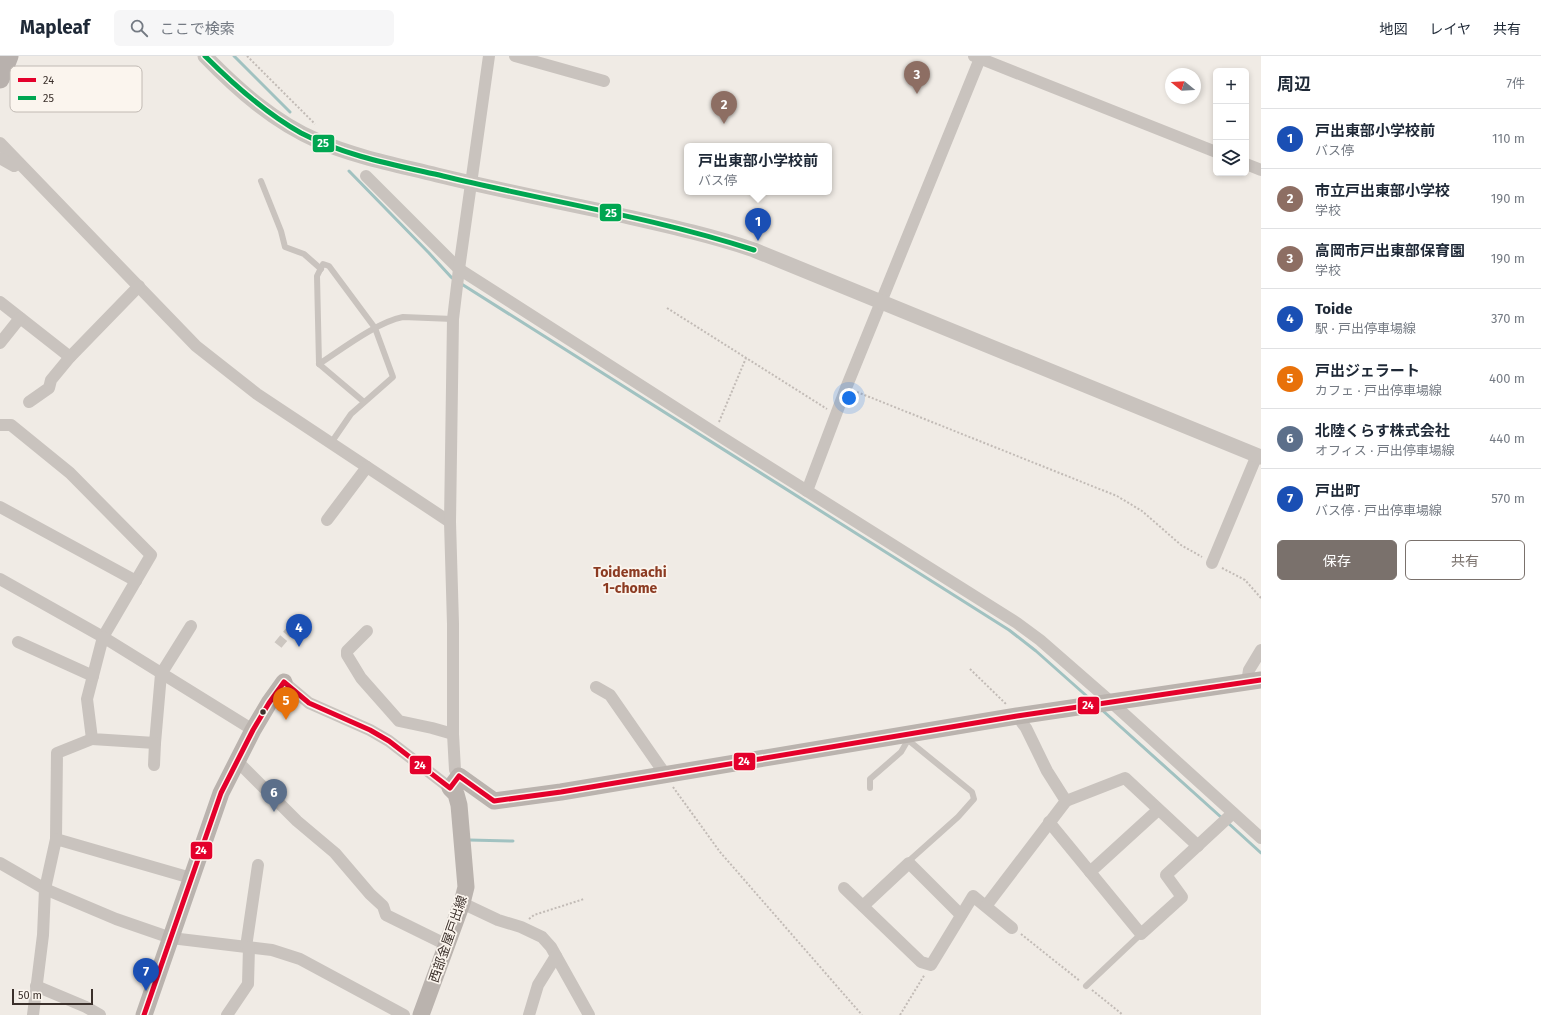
<!DOCTYPE html>
<html lang="ja">
<meta charset="utf-8">
<style>
body{margin:0;font-family:"Fira Sans","Noto Sans JP",sans-serif;background:#f6f6f7;color:#1f2937}
.controls{position:absolute;right:12px;top:12px;display:grid;overflow:hidden;border-radius:6px;box-shadow:0 2px 6px #0003}
.controls button{width:36px;height:36px;display:grid;place-items:center;padding:0;border:0;border-bottom:1px solid #e0e1e3;background:#fff;color:#1f2937;font:20px sans-serif}
.compass{position:absolute;left:1165px;top:12px;width:36px;height:36px;border-radius:50%;background:#fff;box-shadow:0 2px 6px #0003;rotate:288deg}
.scale{position:absolute;left:12px;bottom:10px;width:81px;box-sizing:border-box;padding-left:4px;border:2px solid #3b302b;border-top:0;font-size:11px;line-height:14px;white-space:nowrap;color:#3b302b;-webkit-text-stroke:3px #fbf5ee;paint-order:stroke}
.you{position:absolute;left:849px;top:342px;width:14px;height:14px;margin:-10px;border:3px solid #fff;border-radius:50%;background:#1a73e8;box-shadow:0 0 0 6px #1a73e833}
.badge{display:grid;place-items:center;width:26px;height:26px;border-radius:50%;background:#7a716c;color:#fff;font-size:13px;font-weight:700}
.pin{position:absolute;translate:-50% -33px;filter:drop-shadow(0 1px 2px #0008)}
.pin::after{content:'';position:absolute;top:21px;width:14px;height:12px;background:inherit;clip-path:polygon(0 0,100% 0,50% 100%)}
.popup{position:absolute;left:684px;top:87px;width:148px;height:52px;box-sizing:border-box;display:grid;place-content:center;border-radius:6px;background:#fff;filter:drop-shadow(0 1px 3px #0005);font-size:13px;white-space:nowrap;color:#747a83}
.popup b{font-size:15px;color:#1f2937}
.popup::after{content:'';position:absolute;left:50%;top:100%;margin-left:-8px;border:8px solid transparent;border-top-color:#fff}
.list{margin:0;padding:0;list-style:none}
h2{display:flex;justify-content:space-between;align-items:center;height:52px;margin:0;padding:0 16px;font-size:17px}
h2 small{font-size:13px;font-weight:400;color:#747a83}
.list li{display:grid;grid-template-columns:26px 1fr auto;gap:12px;align-items:center;box-sizing:border-box;height:60px;padding:0 16px;border-top:1px solid #e0e1e3}
.list b{display:block;font-size:15px;white-space:nowrap}
.list p{margin:0;font-size:13px;white-space:nowrap;color:#747a83}
.list em{font-size:13px;font-style:normal;color:#747a83}
.actions{display:flex;gap:8px;padding:12px 16px}
.actions a{flex:1;padding:9px 0;border:1px solid #7a716c;border-radius:6px;text-align:center;font-size:14px;color:#7a716c}
.actions .main{background:#7a716c;color:#fff}
.icon{flex:none;width:22px;height:22px;fill:none;stroke:currentColor;stroke-width:2;stroke-linecap:round;stroke-linejoin:round}
.map{position:relative;flex:none;width:1261px;height:959px;overflow:hidden}
header{display:flex;align-items:center;gap:24px;box-sizing:border-box;height:56px;padding:0 20px;background:#fff;border-bottom:1px solid #e0e1e3}
header strong{font-size:19px}
nav{display:flex;gap:22px;margin-inline-start:auto;font-size:14px}
.search{width:280px;height:36px;background:#f6f6f7;display:flex;align-items:center;gap:10px;box-sizing:border-box;padding:0 14px;border-radius:6px;color:#747a83;font-size:15px}
main{display:flex}
aside{flex:1;background:#fff}
.map>svg:first-child{display:block}
</style>
<header>
<strong>Mapleaf</strong>
<div class="search"><svg class="icon" aria-label="search" viewBox="0 0 24 24"><circle cx="10" cy="10" r="6"/><path d="M15 15l6 6"/></svg>ここで検索</div>
<nav><a>地図</a><a>レイヤ</a><a>共有</a></nav>
</header>
<main>
<div class="map">
<svg width="1261" height="959" viewBox="0 0 1261 959">
<rect width="100%" height="100%" fill="#f0ebe5"/>
<g fill="none" stroke-linecap="round" stroke-linejoin="round">
<g stroke="#a1c2c1" stroke-width="3">
<polyline points="234,0 290,56"/>
<polyline points="349,115 429,197 451,221 455,224"/>
<polyline points="460,227 1009,574 1036,595 1090,643"/>
<polyline points="1102,654 1222,762"/>
<polyline points="1227,766 1261,797"/>
<polyline points="469,784 513,785"/>
</g>
<polyline stroke="#ccc6c0" stroke-width="9" stroke-dasharray="9 4.5" stroke-linecap="butt" points="278,589 292,572"/>
<g stroke="#c2bbb6" stroke-width="2" stroke-dasharray="2 2" stroke-linecap="butt">
<polyline points="247,0 315,68"/>
<polyline points="667,252 827,353"/>
<polyline points="857,336 1117,440 1142,455 1181,489 1202,501"/>
<polyline points="719,366 746,302"/>
<polyline points="1222,512 1245,524 1261,542"/>
<polyline points="970,613 1006,648"/>
<polyline points="673,731 720,796 862,959"/>
<polyline points="529,863 534,859 584,843"/>
<polyline points="1021,878 1080,925"/>
<polyline points="1092,934 1123,959"/>
<polyline points="900,959 925,918"/>
</g>
<g stroke="#c9c3be" stroke-width="6">
<polyline points="261,125 281,175 285,191 304,198 321,213"/>
<path d="M319 308C342 293 377 266 403 261L453 263"/>
<polyline points="331,387 351,358 393,321 375,272 329,210 323,208 317,220 319,308 364,346"/>
<polyline points="907,679 908,684 972,736 974,743 958,761 911,803 909,807"/>
<polyline points="870,732 870,723 901,696 908,684"/>
<polyline points="1086,930 1141,878"/>
</g>
<g stroke="#c9c3be" stroke-width="12">
<polyline points="515,0 604,25"/>
<polyline points="974,0 1216,96"/>
<polyline points="0,87 196,290 257,338 450,466"/>
<polyline points="0,102 14,110 19,107"/>
<polyline points="1246,108 1261,114"/>
<polyline points="366,120 459,213 715,377 1017,567 1040,584 1111,646 1261,782"/>
<polyline points="0,246 70,301"/>
<polyline points="0,287 20,262"/>
<polyline points="29,346 49,332 51,324 70,301 139,230"/>
<polyline points="0,369 11,369 70,417 151,499 103,581 0,523"/>
<polyline points="807,435 846,332 981,0"/>
<polyline points="0,451 136,525"/>
<polyline points="327,464 367,411"/>
<polyline points="1212,507 1257,399"/>
<polyline points="191,570 161,618 155,687 92,683 87,643 103,581 253,674"/>
<polyline points="367,575 347,595 347,599 361,622 399,665 432,672 453,678"/>
<polyline points="18,586 93,620"/>
<polyline points="284,626 309,647 370,674 389,685 450,732"/>
<polyline points="1247,626 1249,614 1261,594"/>
<polyline points="596,631 610,639 665,718"/>
<polyline points="237,705 297,765 335,797 370,838 383,850 386,859 447,889"/>
<polyline points="154,709 155,687"/>
<polyline points="459,720 455,714 453,678 453,568 450,466 453,263 459,213 489,0"/>
<polyline points="1066,745 1125,722 1198,790"/>
<polyline points="1049,766 1141,878 1182,841 1166,819 1233,757"/>
<polyline points="56,783 57,697 92,683"/>
<polyline points="0,807 45,833 116,863 171,882 272,894 300,903 404,959"/>
<polyline points="1090,816 1158,754"/>
<polyline points="844,832 921,906 931,909 973,840 1012,872"/>
<polyline points="462,847 498,864 521,871 542,881 551,891 589,959"/>
<polyline points="863,850 909,807 961,859"/>
<polyline points="986,850 1066,745 1047,715 1026,672 1017,660"/>
<polyline points="246,891 258,809"/>
<polyline points="36,930 86,951 100,959"/>
<polyline points="33,959 43,879 45,833 56,783 191,822"/>
<polyline points="227,959 248,928 249,891"/>
<polyline points="529,959 538,929 556,900"/>
</g>
<path stroke="#c9c3be" stroke-width="15" d="M205 0C238 34 274 66 318 85 356 101 397 109 437 119 495 133 553 145 611 157 659 168 707 178 754 194L1261 401"/>
<g stroke="#bab3ae" stroke-width="17">
<polyline points="144,959 221,737 253,674 269,647 284,626"/>
<polyline points="421,959 462,847 466,831 459,749 456,738 450,732 459,720 494,745 561,736 1017,660 1261,624"/>
</g>
<polyline stroke="#b8b1ad" stroke-width="19" points="0,23 9,0"/>
<defs>
<polyline id="bus-1" points="144,959 221,737 253,674 269,647 284,626 309,647 370,674 389,685 450,732 459,720 494,745 561,736 1017,660 1261,624"/>
<path id="bus-2" d="M205 0C234 29 265 57 301 77 345 100 395 109 443 120 546 145 652 161 754 194"/>
</defs>
<use href="#bus-1" stroke="#fbf5ee" stroke-width="8"/>
<use href="#bus-2" stroke="#fbf5ee" stroke-width="8"/>
<use href="#bus-1" stroke="#e4002b" stroke-width="5"/>
<use href="#bus-2" stroke="#00a651" stroke-width="5"/>
</g>
<circle fill="#3b302b" stroke="#fbf5ee" stroke-width="1.5" cx="263" cy="656" r="3.5"/>
<g text-anchor="middle" dominant-baseline="central" stroke-width="3.5" stroke-linejoin="round" paint-order="stroke">
<g font-size="13" fill="#3b302b" stroke="#fbf5ee">
<text transform="translate(448 883) rotate(-71)">西部金屋戸出線</text>
</g>
<g font-size="14" font-weight="bold" fill="#8c3b22" stroke="#fbf5ee">
<text x="630" y="516">Toidemachi<tspan x="630" dy="16">1-chome</tspan></text>
</g>
</g>
<rect x="10" y="10" width="132" height="46" rx="6" fill="#fbf5ee" stroke="#c1bab4" stroke-width="1"/>
<rect x="18" y="22" width="18" height="4" fill="#e4002b"/>
<rect x="18" y="40" width="18" height="4" fill="#00a651"/>
<g font-size="11" fill="#3b302b">
<text x="43" y="28">24</text>
<text x="43" y="46">25</text>
</g>
<g stroke="#fbf5ee" stroke-width="1.5">
<rect x="312" y="78" width="23" height="19" rx="4" fill="#00a651"/>
<rect x="599" y="147" width="23" height="19" rx="4" fill="#00a651"/>
<rect x="1077" y="640" width="23" height="19" rx="4" fill="#e4002b"/>
<rect x="733" y="696" width="23" height="19" rx="4" fill="#e4002b"/>
<rect x="409" y="699" width="23" height="20" rx="4" fill="#e4002b"/>
<rect x="190" y="785" width="23" height="19" rx="4" fill="#e4002b"/>
</g>
<g font-size="11" text-anchor="middle" font-weight="bold" fill="#fff">
<text x="323" y="91">25</text>
<text x="611" y="161">25</text>
<text x="1088" y="653">24</text>
<text x="744" y="709">24</text>
<text x="420" y="713">24</text>
<text x="201" y="798">24</text>
</g>
</svg>
<div class="controls">
<button>+</button>
<button>−</button>
<button><svg class="icon" aria-label="layers" viewBox="0 0 24 24"><path d="M12 4l9 5-9 5-9-5zM3 14l9 5 9-5"/></svg></button>
</div>
<svg class="compass" viewBox="-18 -18 36 36"><path d="M0-13l5 13h-10z" fill="#e53935"/><path d="M0 13l5-13h-10z" fill="#747a83"/></svg>
<div class="scale">50 m</div>
<div class="you"></div>
<div class="pin badge" style="left:758px;top:185px;background:#1a4fb4">1</div>
<div class="popup"><b>戸出東部小学校前</b>バス停</div>
<div class="pin badge" style="left:724px;top:68px;background:#8d6e63">2</div>
<div class="pin badge" style="left:917px;top:38px;background:#8d6e63">3</div>
<div class="pin badge" style="left:299px;top:591px;background:#1a4fb4">4</div>
<div class="pin badge" style="left:286px;top:664px;background:#e8710a">5</div>
<div class="pin badge" style="left:274px;top:756px;background:#5c6f8a">6</div>
<div class="pin badge" style="left:146px;top:935px;background:#1a4fb4">7</div>
</div>
<aside>
<h2>周辺<small>7件</small></h2>
<ul class="list">
<li><span class="badge" style="background:#1a4fb4">1</span><div><b>戸出東部小学校前</b><p>バス停</p></div><em>110 m</em></li>
<li><span class="badge" style="background:#8d6e63">2</span><div><b>市立戸出東部小学校</b><p>学校</p></div><em>190 m</em></li>
<li><span class="badge" style="background:#8d6e63">3</span><div><b>高岡市戸出東部保育園</b><p>学校</p></div><em>190 m</em></li>
<li><span class="badge" style="background:#1a4fb4">4</span><div><b>Toide</b><p>駅 · 戸出停車場線</p></div><em>370 m</em></li>
<li><span class="badge" style="background:#e8710a">5</span><div><b>戸出ジェラート</b><p>カフェ · 戸出停車場線</p></div><em>400 m</em></li>
<li><span class="badge" style="background:#5c6f8a">6</span><div><b>北陸くらす株式会社</b><p>オフィス · 戸出停車場線</p></div><em>440 m</em></li>
<li><span class="badge" style="background:#1a4fb4">7</span><div><b>戸出町</b><p>バス停 · 戸出停車場線</p></div><em>570 m</em></li>
</ul>
<div class="actions"><a class="main">保存</a><a>共有</a></div>
</aside>
</main>
